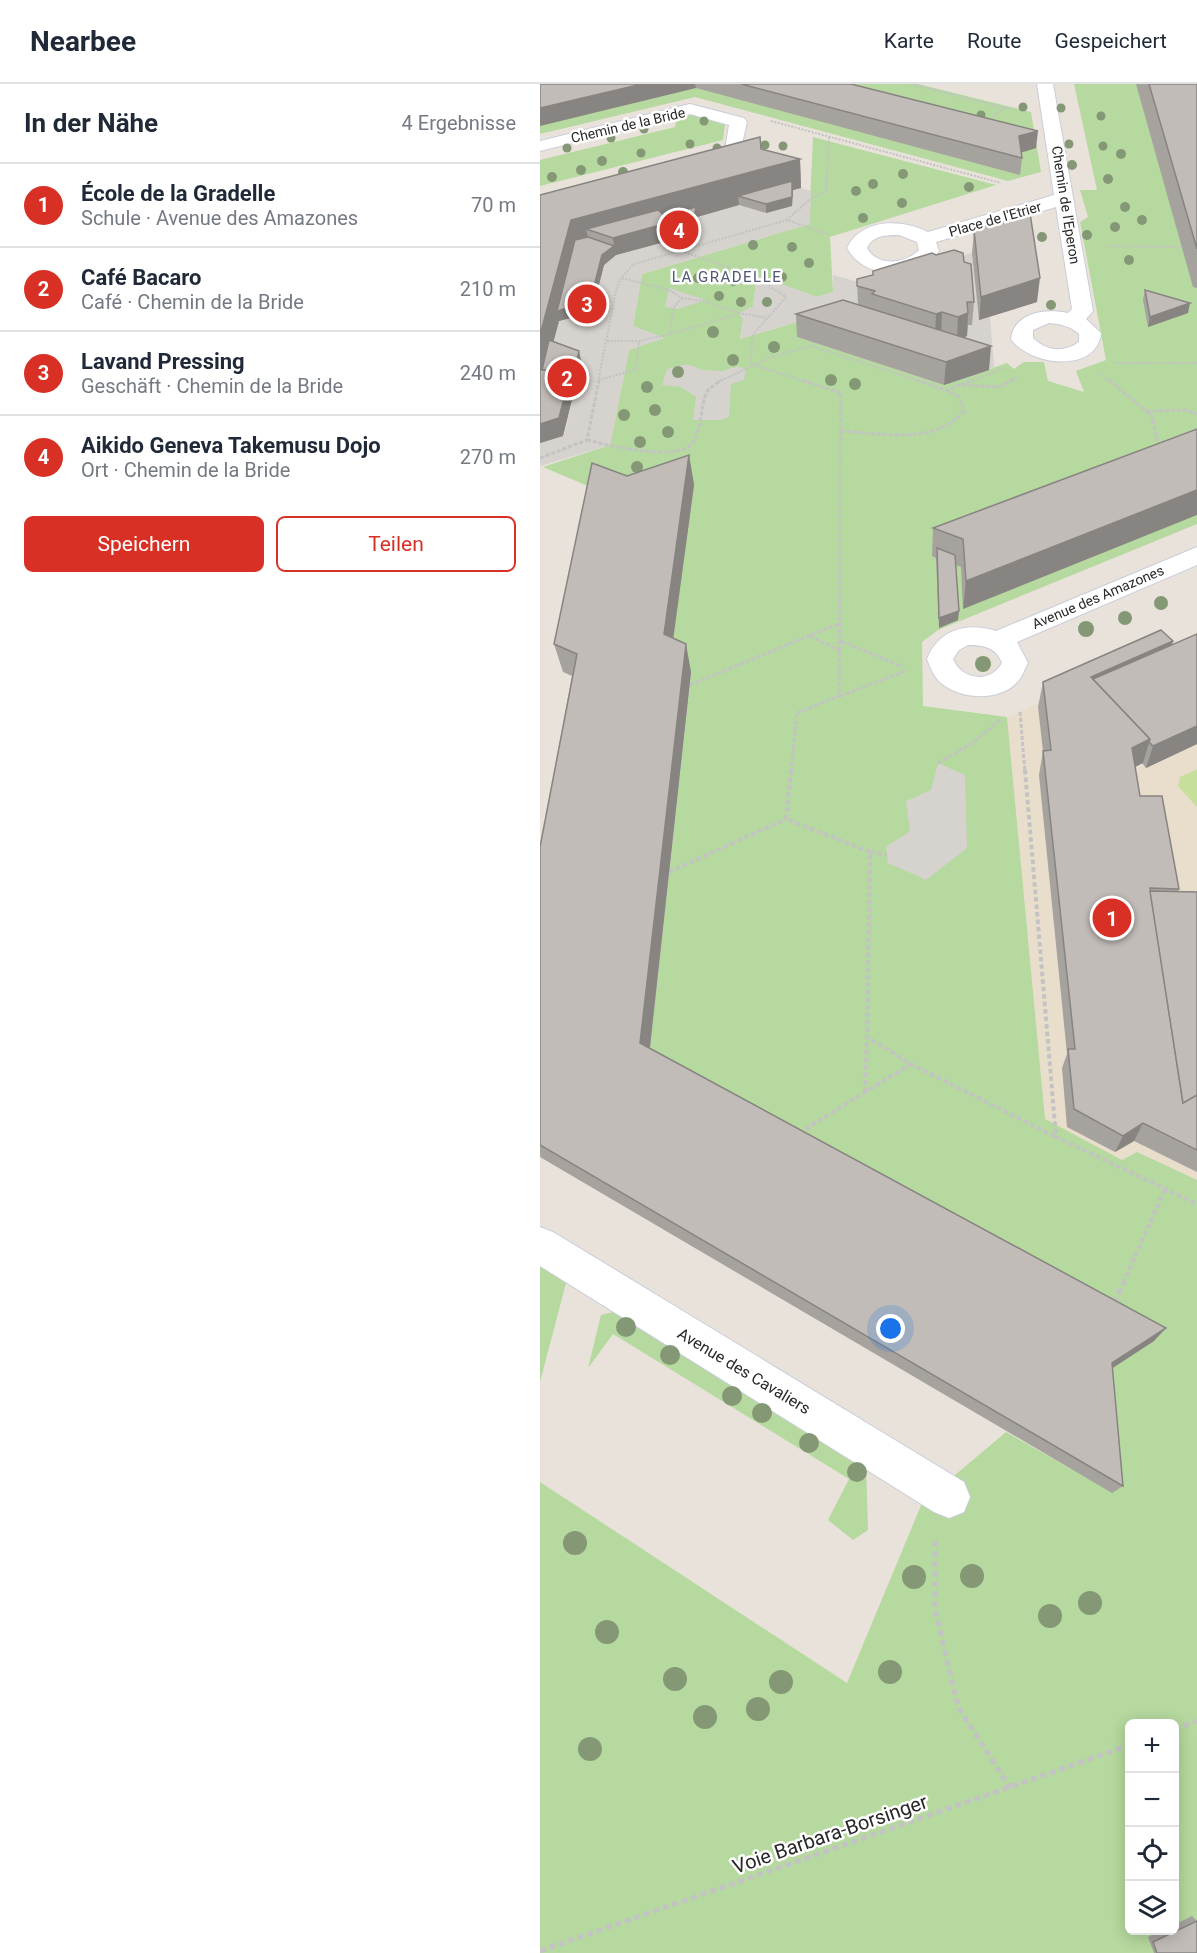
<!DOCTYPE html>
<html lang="de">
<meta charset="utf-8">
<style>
body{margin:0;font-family:Roboto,sans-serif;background:#f2f2f3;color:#1f2937}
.controls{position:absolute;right:18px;bottom:18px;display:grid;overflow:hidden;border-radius:9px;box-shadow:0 3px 15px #0003}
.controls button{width:54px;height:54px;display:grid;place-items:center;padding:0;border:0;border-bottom:2px solid #e0e1e3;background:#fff;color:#1f2937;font:30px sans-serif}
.you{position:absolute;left:351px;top:1245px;width:21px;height:21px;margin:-15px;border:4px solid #fff;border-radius:50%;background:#1a73e8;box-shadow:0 0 0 9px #1a73e833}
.badge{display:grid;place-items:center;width:39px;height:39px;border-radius:50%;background:#d93025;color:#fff;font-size:20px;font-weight:700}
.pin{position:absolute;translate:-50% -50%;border:3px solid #fff;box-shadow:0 2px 6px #0006}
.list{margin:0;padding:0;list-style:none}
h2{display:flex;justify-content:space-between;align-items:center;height:78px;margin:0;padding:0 24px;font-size:26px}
h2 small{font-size:20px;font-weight:400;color:#747a83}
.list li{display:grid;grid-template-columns:39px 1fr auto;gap:18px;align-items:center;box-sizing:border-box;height:84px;padding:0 24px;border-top:2px solid #e0e1e3}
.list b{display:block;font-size:22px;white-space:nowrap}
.list p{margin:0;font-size:20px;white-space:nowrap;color:#747a83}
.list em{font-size:20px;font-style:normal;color:#747a83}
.actions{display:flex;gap:12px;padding:18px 24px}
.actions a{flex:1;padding:14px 0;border:2px solid #d93025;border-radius:9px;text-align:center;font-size:21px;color:#d93025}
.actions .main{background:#d93025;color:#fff}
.icon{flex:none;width:33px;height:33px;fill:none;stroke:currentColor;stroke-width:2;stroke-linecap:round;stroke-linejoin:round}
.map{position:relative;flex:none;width:657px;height:1869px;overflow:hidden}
header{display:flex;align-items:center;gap:36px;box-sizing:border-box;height:84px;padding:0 30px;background:#fff;border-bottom:2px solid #e0e1e3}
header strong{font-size:28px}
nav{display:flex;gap:33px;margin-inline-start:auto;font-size:21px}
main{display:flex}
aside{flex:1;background:#fff}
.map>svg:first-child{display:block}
</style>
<header>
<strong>Nearbee</strong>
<nav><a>Karte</a><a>Route</a><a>Gespeichert</a></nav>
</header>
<main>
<aside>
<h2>In der Nähe<small>4 Ergebnisse</small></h2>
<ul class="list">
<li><span class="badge">1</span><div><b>École de la Gradelle</b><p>Schule · Avenue des Amazones</p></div><em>70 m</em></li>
<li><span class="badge">2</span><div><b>Café Bacaro</b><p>Café · Chemin de la Bride</p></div><em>210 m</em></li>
<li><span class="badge">3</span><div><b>Lavand Pressing</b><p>Geschäft · Chemin de la Bride</p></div><em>240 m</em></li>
<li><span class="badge">4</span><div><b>Aikido Geneva Takemusu Dojo</b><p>Ort · Chemin de la Bride</p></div><em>270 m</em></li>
</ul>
<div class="actions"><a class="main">Speichern</a><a>Teilen</a></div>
</aside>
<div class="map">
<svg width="657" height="1869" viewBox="0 0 657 1869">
<rect width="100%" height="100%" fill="#e9e2db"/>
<polygon fill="#e9decc" points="657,548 657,1096 597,1068 582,1076 505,1036 467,633"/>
<g fill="#b5d99e" fill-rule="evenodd">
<polygon points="0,0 378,0 491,28 501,88 468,97 155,13 0,50"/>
<path d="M534 0H657V440L398 546 382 558 383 622 467 633 505 1035 582 1076 597 1068 657 1096V1869H0V1398L307 1599 382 1419 466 1348 572 1408 108 980 151 589 130 579 153 401 93 421 3 383 70 361 89 266 124 254 93 242 102 190 269 140 273 53 456 101 290 153 293 208 277 213 217 192 213 222 203 236 200 255 257 238V253L404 301 467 279 474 285 484 278H504L508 297 544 308 536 287 566 276 540 138 548 133 540 106H557ZM590 1640H634V1846H590Z"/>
<polygon points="155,31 185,41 183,56 0,102 0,76 135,43 137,32"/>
<polygon points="0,1182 26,1199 0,1298"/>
<polygon points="77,1227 326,1381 328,1446 313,1456 288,1436 309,1395 73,1250 48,1284 61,1231"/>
</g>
<polygon fill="#c6df9b" points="657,685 657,723 638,702 640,693"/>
<g fill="#d6d2ce">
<polygon points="261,104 271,107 270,140 102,190 93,242 125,254 89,266 70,361 0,382 0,359 24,352 41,278 11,266 19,237 52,228 64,181 76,171 154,150 157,133 199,121 226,129 252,122 253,106"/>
<polygon points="432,169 439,235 450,232 454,283 449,286 303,239 257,253 257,238 200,255 203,236 199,229 213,222 217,191 277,213 293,208 293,191 329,201"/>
<polygon points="129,204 166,216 138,225 125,223"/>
<polygon points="147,280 163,286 183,287 198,282 206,286 204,296 191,300 189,333 180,336 153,336 156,313 141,303 122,301 127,285"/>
<polygon points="398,679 425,691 427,764 386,796 348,779 346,763 370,747 366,717 391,706"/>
</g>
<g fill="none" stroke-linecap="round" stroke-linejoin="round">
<defs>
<g id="minor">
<path d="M497 0H513L553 227 546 235 561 249C557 290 490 282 471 255 474 228 506 224 528 229L532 225 516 123 396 158 399 167C378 197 325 197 307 164 322 134 361 135 388 148L514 111ZM359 151 377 158 379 166C365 180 337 183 327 164 333 151 346 151 359 151ZM509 239C521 240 530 242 539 250V258C524 269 506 267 493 254V246Z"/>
<polygon points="150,20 204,34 207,38 199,73 159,83 153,82 150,78 153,74 185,66 189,41 150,30 0,67 0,57"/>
<path d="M657 463V481L477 558 488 579C485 584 483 591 479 596 463 617 425 616 405 602 395 596 391 585 387 575 399 545 427 538 456 547ZM428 561C443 561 456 563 462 579 450 600 422 596 413 575L419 566Z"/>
<polygon points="0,1143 13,1148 424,1398 430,1413 424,1428 409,1434 394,1428 0,1182"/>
</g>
</defs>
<use href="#minor" stroke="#cacdd8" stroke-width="2"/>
<g stroke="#c3c3c3" stroke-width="2" stroke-dasharray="2 1.5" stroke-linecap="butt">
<polyline points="370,0 474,26"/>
<polyline points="231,37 461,99"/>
<polyline points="446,38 463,24"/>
<polyline points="247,136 270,115 286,108 289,53"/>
<polyline points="567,162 642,163"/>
<polyline points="138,166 216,193 246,213 212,252 211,280 267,298"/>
<polyline points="82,194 129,206 142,214 163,217 199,229 227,234"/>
<polyline points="130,250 198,230"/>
<polyline points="67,257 99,257 130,250 133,224 142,214"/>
<polyline points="575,279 657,279"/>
<polyline points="562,291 570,298"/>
<polyline points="59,296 96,285 99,257"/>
<polyline points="58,298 76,206 81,194 94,180 247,136 287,150"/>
<polyline points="178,298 234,272 271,262 382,298"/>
<polyline points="429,298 464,284"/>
<polyline points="470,298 478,292"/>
</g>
<g stroke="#c3c3c3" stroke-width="3" stroke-dasharray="4 2" stroke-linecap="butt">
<polyline points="377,296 406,306 420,301 458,303 473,296"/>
<polyline points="569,296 612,332 619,364"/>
<polyline points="421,301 433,296"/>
<polyline points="607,327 645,326 657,330"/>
<path d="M301 347C342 349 394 362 424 327L419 313 406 306"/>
<path d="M47 356C68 361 141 380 154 357 161 344 161 326 165 312L168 306 181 296"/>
<polyline points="0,374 47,356 59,296"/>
<polyline points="270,552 300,567"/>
<polyline points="301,557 363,583"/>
<polyline points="150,601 300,539"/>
<polyline points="300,612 366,587"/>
<polyline points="480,628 485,688"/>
<polyline points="398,679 434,658 460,636"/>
<polyline points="251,688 257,629 299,612 301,309 262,296"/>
</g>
<g stroke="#c3c3c3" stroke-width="4" stroke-dasharray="4.5 3" stroke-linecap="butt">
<polyline points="251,686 246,735 330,768 327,953 371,980 516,1053"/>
<polyline points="485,686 516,1053 657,1120"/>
<polyline points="330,768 347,771"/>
<polyline points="129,788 246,735"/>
<polyline points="325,1008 327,953"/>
<polyline points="259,1049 371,980"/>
<polyline points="583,1199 625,1105"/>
</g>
<g stroke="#c3c3c3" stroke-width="5" stroke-dasharray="6 4" stroke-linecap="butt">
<polyline points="574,1219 584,1198"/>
<polyline points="395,1457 395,1525 418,1623 470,1704"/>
<polyline points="634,1645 657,1637"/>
<polyline points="0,1867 590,1661"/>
</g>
<use href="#minor" fill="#fff" fill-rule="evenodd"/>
</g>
<g fill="#849875">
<circle cx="483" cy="23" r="4.5"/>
<circle cx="521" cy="24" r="4.5"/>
<circle cx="441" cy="31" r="4.5"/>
<circle cx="561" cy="32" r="4.5"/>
<circle cx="164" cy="37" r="4.5"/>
<circle cx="104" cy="45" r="4.5"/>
<circle cx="71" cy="54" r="4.5"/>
<circle cx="150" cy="60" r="4.5"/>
<circle cx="529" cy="60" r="4.5"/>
<circle cx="225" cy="61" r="4.5"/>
<circle cx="243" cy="62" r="4.5"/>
<circle cx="563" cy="62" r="4.5"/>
<circle cx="27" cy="64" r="4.5"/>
<circle cx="177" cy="64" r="4.5"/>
<circle cx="101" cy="69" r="4.5"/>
<circle cx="581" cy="70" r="5"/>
<circle cx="62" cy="77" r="5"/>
<circle cx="532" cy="81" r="5"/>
<circle cx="41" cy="86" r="5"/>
<circle cx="83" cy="88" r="5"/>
<circle cx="363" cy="90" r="5"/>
<circle cx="12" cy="93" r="5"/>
<circle cx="568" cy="95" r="5"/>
<circle cx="333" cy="100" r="5"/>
<circle cx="429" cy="103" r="5"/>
<circle cx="316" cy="107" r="5"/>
<circle cx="362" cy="119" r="5"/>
<circle cx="585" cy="123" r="5"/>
<circle cx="323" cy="134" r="5"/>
<circle cx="602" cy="136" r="5"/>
<circle cx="575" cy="143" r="5"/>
<circle cx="547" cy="151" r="5"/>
<circle cx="502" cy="153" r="5"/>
<circle cx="213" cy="161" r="5"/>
<circle cx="252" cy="163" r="5"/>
<circle cx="589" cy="176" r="5"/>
<circle cx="269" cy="179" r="5"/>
<circle cx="242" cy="193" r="5"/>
<circle cx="158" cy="194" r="5"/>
<circle cx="193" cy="197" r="5"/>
<circle cx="179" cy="212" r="5"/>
<circle cx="201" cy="218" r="5"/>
<circle cx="227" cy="218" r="5"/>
<circle cx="511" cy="221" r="5"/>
<circle cx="173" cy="248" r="6"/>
<circle cx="234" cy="263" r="6"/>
<circle cx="193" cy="276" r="6"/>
<circle cx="138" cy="288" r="6"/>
<circle cx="291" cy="296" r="6"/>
<circle cx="315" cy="300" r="6"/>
<circle cx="107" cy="303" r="6"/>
<circle cx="115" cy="326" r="6"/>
<circle cx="84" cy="331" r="6"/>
<circle cx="128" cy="348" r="6"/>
<circle cx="100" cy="358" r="6"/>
<circle cx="97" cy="383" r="6"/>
<circle cx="621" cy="519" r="7"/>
<circle cx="585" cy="534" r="7"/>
<circle cx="546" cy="545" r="8"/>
<circle cx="443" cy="580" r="8"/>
<circle cx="86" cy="1243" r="10"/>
<circle cx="130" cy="1271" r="10"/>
<circle cx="192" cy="1312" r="10"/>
<circle cx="222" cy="1329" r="10"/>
<circle cx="269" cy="1359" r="10"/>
<circle cx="317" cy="1388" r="10"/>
<circle cx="35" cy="1459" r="12"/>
<circle cx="432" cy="1492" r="12"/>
<circle cx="374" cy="1493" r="12"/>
<circle cx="550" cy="1519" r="12"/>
<circle cx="510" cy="1532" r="12"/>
<circle cx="67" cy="1548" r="12"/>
<circle cx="350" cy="1588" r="12"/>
<circle cx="135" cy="1595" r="12"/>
<circle cx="241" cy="1598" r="12"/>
<circle cx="218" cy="1625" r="12"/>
<circle cx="165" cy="1633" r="12"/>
<circle cx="50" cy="1665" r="12"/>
</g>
<g fill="#a6a29e">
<polygon points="0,0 311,0 496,64 481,68 482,74 480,91 156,4"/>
<polygon points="596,0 657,0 657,204 653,203"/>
<polygon points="221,65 260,75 261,104 253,106 252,122 226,129 199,121 157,133 154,150 76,171 64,181 52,228 19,237 13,258 39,267 41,277 23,352 0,359 0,111"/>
<polygon points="434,146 497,218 439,236 432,169"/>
<polygon points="424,178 434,218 432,241 428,241 427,252 423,254 449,286 404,301 257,253 256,230 318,221 317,195"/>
<polygon points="605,206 648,229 608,243 603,216"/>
<polygon points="657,345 423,525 421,483 416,481 418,536 399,544 396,474 392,472 393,444"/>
<polygon points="149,371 154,401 133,554 151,588 110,964 614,1257 572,1284 583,1402 572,1409 0,1073 0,763 32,592 23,588 14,560 87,392"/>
<polygon points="657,550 657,660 606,684 602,679 595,683 600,712 639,805 638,808 657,808 657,1088 594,1057 575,1068 527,1043 522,984 527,970 499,691 503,667 498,623 503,598 633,557 632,561"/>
<polygon points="652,1832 657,1837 657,1869 614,1869 608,1853 622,1846 634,1846 634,1841"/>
</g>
<g fill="#878481" fill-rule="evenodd">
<polygon points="102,0 155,0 156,4 0,42 0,24"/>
<polygon points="498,47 496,64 477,70 479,52"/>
<path d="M220 53 222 85 260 75 261 104 253 106 252 122 226 129V120L198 112 199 121 157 133 154 150 76 171 64 181 52 228 19 237 4 294H0V251L31 136ZM46 145 73 154 74 162 62 171 50 162Z"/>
<polygon points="500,194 497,218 439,236 441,213"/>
<polygon points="650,219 648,229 608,243 610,233"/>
<polygon points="402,228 401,251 395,253 396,230"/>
<polygon points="428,229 427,252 417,256 418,233"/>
<polygon points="451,262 449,286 404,301 406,278"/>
<polygon points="39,267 41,277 35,304 33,294"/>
<polygon points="31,286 35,304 23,352 0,359 0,340"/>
<polygon points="149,371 154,401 130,579 124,550"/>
<polygon points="657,406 657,431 423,525 426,497"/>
<polygon points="419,527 418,536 399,544 399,534"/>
<polygon points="633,557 625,583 564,610 551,593"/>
<polygon points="146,560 151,588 108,980 100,959"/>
<polygon points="657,642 657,660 606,684 613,662"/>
<polygon points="610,655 603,679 585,688 592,664"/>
<polygon points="603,1039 594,1057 575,1068 583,1052"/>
<polygon points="626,1244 614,1257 562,1291 572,1279"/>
</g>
<g fill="#c1bcb8" stroke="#878481" stroke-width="1.5">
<polygon points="0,0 102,0 0,24"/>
<polygon points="201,0 311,0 498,47 479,52 482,74"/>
<polygon points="609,0 657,0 657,165"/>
<polygon points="220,53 221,65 260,75 31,136 0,251 0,111"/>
<polygon points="252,97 252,113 226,120 198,112"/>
<polygon points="156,123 153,140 132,146 131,138 124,132"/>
<polygon points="118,126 131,138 73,154 46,145"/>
<polygon points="490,129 500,194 441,213 434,146"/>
<polygon points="48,153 74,162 62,171 50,218 17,227 35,156"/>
<polygon points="414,166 423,169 424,178 431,180 434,218 427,218 428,229 418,233 402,228 396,230 332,210 335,207 317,202 317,195 333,191 333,187 392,169 396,171"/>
<polygon points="605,206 650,219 610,233"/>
<polygon points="303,216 451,262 406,278 256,230"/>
<polygon points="9,256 39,267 33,294 31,286 2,286"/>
<polygon points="0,286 31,286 19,334 0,340"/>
<polygon points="657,345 657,406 426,497 423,455 393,444"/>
<polygon points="149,371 124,550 146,560 100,959 626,1244 572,1279 583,1402 0,1061 0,763 37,570 14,560 52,379 87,392"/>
<polygon points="397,464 415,471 419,527 399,534"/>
<polygon points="621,546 633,557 551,593 610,655 592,664 600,712 622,712 639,805 610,804 643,1019 657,1011 657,1066 603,1039 583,1052 534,1025 528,965 535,965 503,667 511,666 503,598"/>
<polygon points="657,550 657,642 613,662 609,658 610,655 553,595"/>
<polygon points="610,807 657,808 657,1011 643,1019"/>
<polygon points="657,1837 657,1869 617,1869 613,1858"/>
</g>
<g text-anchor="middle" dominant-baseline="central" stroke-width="5" stroke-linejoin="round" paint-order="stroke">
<g font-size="14" fill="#282828" stroke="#fff">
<text transform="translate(88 41) rotate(-13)">Chemin de la Bride</text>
<text transform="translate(526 121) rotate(81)">Chemin de l'Eperon</text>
<text transform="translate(455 135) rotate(-16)">Place de l'Etrier</text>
<text transform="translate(558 513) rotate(-23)">Avenue des Amazones</text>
</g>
<g font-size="15" letter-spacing="1.5" fill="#4e5773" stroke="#fff">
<text x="187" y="193">LA GRADELLE</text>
</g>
<g font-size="16" fill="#282828" stroke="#fff">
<text transform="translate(204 1287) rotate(31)">Avenue des Cavaliers</text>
</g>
<g font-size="20" fill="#282828" stroke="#fff">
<text transform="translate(290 1750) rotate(-19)">Voie Barbara-Borsinger</text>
</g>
</g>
</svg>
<div class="controls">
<button>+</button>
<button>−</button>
<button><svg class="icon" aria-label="locate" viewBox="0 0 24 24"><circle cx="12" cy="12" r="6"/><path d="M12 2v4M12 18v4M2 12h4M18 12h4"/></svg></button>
<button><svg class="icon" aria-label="layers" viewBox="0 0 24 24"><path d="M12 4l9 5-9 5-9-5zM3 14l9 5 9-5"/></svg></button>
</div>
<div class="you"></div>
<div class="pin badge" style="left:572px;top:834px">1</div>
<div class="pin badge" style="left:27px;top:294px">2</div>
<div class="pin badge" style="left:47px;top:220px">3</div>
<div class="pin badge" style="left:139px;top:146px">4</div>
</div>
</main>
